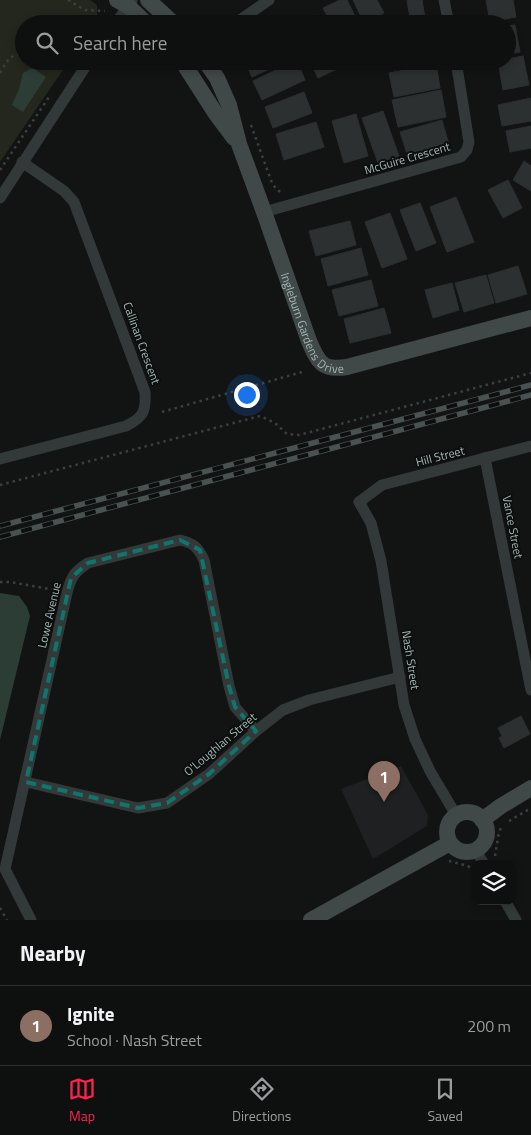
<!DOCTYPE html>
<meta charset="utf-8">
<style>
body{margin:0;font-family:"Titillium Web",sans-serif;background:#171818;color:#f1f3f6}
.controls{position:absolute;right:15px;bottom:15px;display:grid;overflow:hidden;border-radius:10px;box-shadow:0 2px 8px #0003}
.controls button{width:45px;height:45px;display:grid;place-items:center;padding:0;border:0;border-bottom:1px solid #2e2f2f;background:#0e0f0f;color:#f1f3f6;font:25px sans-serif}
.you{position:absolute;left:246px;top:394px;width:18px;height:18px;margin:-12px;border:4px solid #fff;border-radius:50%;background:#1a73e8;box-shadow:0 0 0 8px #1a73e833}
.badge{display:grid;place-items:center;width:32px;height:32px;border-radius:50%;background:#f9254f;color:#fff;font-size:16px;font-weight:700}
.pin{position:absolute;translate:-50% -41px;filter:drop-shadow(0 1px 2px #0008)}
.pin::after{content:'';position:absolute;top:26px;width:18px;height:15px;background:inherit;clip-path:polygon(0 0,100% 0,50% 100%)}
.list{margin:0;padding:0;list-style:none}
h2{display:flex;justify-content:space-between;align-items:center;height:65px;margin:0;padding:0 20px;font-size:21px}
h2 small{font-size:16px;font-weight:400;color:#9b9c9e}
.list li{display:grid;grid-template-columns:32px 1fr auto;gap:15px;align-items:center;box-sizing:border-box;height:80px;padding:0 20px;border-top:1px solid #2e2f2f}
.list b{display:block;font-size:19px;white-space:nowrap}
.list p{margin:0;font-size:16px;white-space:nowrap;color:#9b9c9e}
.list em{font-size:16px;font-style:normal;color:#9b9c9e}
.icon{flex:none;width:28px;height:28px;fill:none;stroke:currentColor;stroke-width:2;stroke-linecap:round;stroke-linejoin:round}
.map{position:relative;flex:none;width:531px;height:920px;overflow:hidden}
.search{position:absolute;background:#0e0f0f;box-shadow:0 2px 8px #0003;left:15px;right:15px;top:15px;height:55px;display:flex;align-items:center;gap:12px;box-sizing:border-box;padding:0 18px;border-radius:28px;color:#9b9c9e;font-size:19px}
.sheet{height:145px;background:#0e0f0f}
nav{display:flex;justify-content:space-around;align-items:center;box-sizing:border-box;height:70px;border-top:1px solid #2e2f2f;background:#0e0f0f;font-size:14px;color:#9b9c9e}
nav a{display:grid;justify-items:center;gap:2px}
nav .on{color:#f9254f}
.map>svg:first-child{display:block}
</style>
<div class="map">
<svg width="531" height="920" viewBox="0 0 531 920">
<rect width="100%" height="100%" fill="#121414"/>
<polygon fill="#1e2021" points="401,766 428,815 427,826 373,859 341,789"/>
<polygon fill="#24271e" points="0,0 90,0 97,5 97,15 92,24 24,24 24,61 69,61 0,162"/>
<g fill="#2b3d35">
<polygon points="30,69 34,69 46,77 23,112 12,105 19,89 23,73"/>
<polygon points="0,593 19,596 27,607 30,616 0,740"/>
</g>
<g fill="#2d3030" stroke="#2c2f30">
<polygon points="340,0 347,0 359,24 331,24 323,8"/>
<polygon points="353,0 377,0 384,13 364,23"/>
<polygon points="407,0 422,0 426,24 411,24"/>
<polygon points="486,0 513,0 516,17 490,22"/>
<polygon points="318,15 322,24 300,24"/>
<polygon points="515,25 520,52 507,54 507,26"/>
<polygon points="523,56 529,85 503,90 498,61 507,61 507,59"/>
<polygon points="247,61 287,61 252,77 245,62"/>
<polygon points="294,61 297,61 305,80 262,100 253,81"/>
<polygon points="310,61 340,61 343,66 318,78"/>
<polygon points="392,61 436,61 436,62 394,70"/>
<polygon points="436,64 440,88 394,97 389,73"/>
<polygon points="441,90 446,117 398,127 392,100"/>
<polygon points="304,92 312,113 273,128 265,107"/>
<polygon points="531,98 531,121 502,126 498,105"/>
<polygon points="383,111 399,156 378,163 362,118"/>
<polygon points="356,114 368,156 344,163 332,121"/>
<polygon points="442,120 449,145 408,157 400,132"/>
<polygon points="316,122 324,147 284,160 276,134"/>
<polygon points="531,126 531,148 510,152 506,131"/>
<polygon points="524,161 531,166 531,191 513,180"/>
<polygon points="508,180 522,208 503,218 488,190"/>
<polygon points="456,197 474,242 447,252 430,207"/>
<polygon points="420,203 436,243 416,251 400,210"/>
<polygon points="390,213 407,259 382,268 365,222"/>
<polygon points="350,221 356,245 316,256 309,231"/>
<polygon points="361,248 368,275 328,286 321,259"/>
<polygon points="518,266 527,294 496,303 488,275"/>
<polygon points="486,275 494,303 464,312 455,283"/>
<polygon points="371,280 378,306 339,316 332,290"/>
<polygon points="452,283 459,310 433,318 425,290"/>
<polygon points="384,308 391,333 350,343 344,319"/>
<polygon points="521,716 530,734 504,748 499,738 502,736 498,728"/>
</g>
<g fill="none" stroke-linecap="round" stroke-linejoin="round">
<g stroke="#39403f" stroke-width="2.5" stroke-dasharray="2.5 4" stroke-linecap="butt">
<polyline points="68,0 85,10 105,11"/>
<polyline points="99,24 103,19"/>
<polyline points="213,24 224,16"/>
<polyline points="53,61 67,70"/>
<path d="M0 73C7 61 9 55 24 53"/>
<polyline points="251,125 272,183 277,190 283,193"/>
<polyline points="0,170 49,97"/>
<polyline points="162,412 302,372"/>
<polyline points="0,485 260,416 275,423 287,434 299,435 531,373"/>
<polyline points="0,582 10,582 55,590"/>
<polyline points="509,821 531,808"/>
<polyline points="495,856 499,832 502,826"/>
<polyline points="449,861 468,866 471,869"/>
<polyline points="0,908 7,920"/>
</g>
<g stroke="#333939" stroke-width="11">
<polyline points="444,0 449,24"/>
<polyline points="115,24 132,1"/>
<polyline points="234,24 269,0"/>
<polyline points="0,198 89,61"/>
<polyline points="264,212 461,157 467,150 469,142 456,61"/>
<polyline points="485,458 531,690"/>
<path d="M0 459 126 426C144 417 146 411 145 392L74 202 64 191 22 162"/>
<polyline points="26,782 138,808 167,803 209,774 256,731 283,710 309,700 400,677"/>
<polyline points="456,815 430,771 415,739 404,705 381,561 371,523 359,502 382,485 531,446"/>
<polyline points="475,849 484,864"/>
<polyline points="505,901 516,920"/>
<path d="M31 920 5 869 67 593C71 577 74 572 88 563L180 540C193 543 198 547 204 560L229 686 235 707 256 731"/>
</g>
<g stroke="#414948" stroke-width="16">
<polyline points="117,0 128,6 147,24"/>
<polyline points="148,0 174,24"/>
<polyline points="182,61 216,114 234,138"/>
<path id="s1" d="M205 61 217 78 229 105 239 144 264 212 309 341C318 362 322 371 347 367L531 318"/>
<circle cx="467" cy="832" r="20"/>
<polyline points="482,820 501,806 531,788"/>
<polyline points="311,920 450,843"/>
</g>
<defs>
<g id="rail">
<polyline points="0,526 531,385"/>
<polyline points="0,537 531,395"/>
</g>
</defs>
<use href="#rail" stroke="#4a5251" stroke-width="5.5"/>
<use href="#rail" stroke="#0d0f0f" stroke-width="4" stroke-dasharray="11" stroke-linecap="butt"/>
</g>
<path fill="none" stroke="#0f766e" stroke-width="4" stroke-dasharray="10 6" stroke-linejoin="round" d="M180 540 200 550 229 686 235 707 256 731 209 774 167 803 138 808 26 782 71 578 88 563Z"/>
<g text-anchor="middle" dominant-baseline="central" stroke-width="4" stroke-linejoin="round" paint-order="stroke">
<g font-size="12" fill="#a3b5b2" stroke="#0d0f0f">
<text transform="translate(407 158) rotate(-16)">McGuire Crescent</text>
<text stroke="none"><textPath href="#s1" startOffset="288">Ingleburn Gardens Drive</textPath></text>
<text transform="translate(142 343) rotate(70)">Callinan Crescent</text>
<text transform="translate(440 456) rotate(-14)">Hill Street</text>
<text transform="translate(513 527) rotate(79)">Vance Street</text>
<text transform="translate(49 615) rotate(-77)">Lowe Avenue</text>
<text transform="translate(411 660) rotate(81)">Nash Street</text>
<text transform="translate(220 744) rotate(-40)">O'Loughlan Street</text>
</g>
</g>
</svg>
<div class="controls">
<button><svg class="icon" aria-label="layers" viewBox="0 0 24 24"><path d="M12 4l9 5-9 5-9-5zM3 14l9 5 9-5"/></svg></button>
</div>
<div class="you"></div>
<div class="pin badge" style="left:384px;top:802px;background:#8d6e63">1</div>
<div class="search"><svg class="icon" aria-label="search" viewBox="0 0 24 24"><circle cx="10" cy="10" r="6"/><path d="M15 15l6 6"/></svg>Search here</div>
</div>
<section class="sheet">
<h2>Nearby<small></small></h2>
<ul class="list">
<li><span class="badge" style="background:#8d6e63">1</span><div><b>Ignite</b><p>School · Nash Street</p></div><em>200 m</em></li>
</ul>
</section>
<nav>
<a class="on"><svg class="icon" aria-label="map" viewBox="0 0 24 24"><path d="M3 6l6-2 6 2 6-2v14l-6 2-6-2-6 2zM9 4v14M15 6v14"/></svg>Map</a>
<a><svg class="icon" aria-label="directions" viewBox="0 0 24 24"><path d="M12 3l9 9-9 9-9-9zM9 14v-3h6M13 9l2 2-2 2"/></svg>Directions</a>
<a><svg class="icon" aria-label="saved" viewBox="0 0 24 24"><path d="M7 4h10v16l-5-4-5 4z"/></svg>Saved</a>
</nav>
